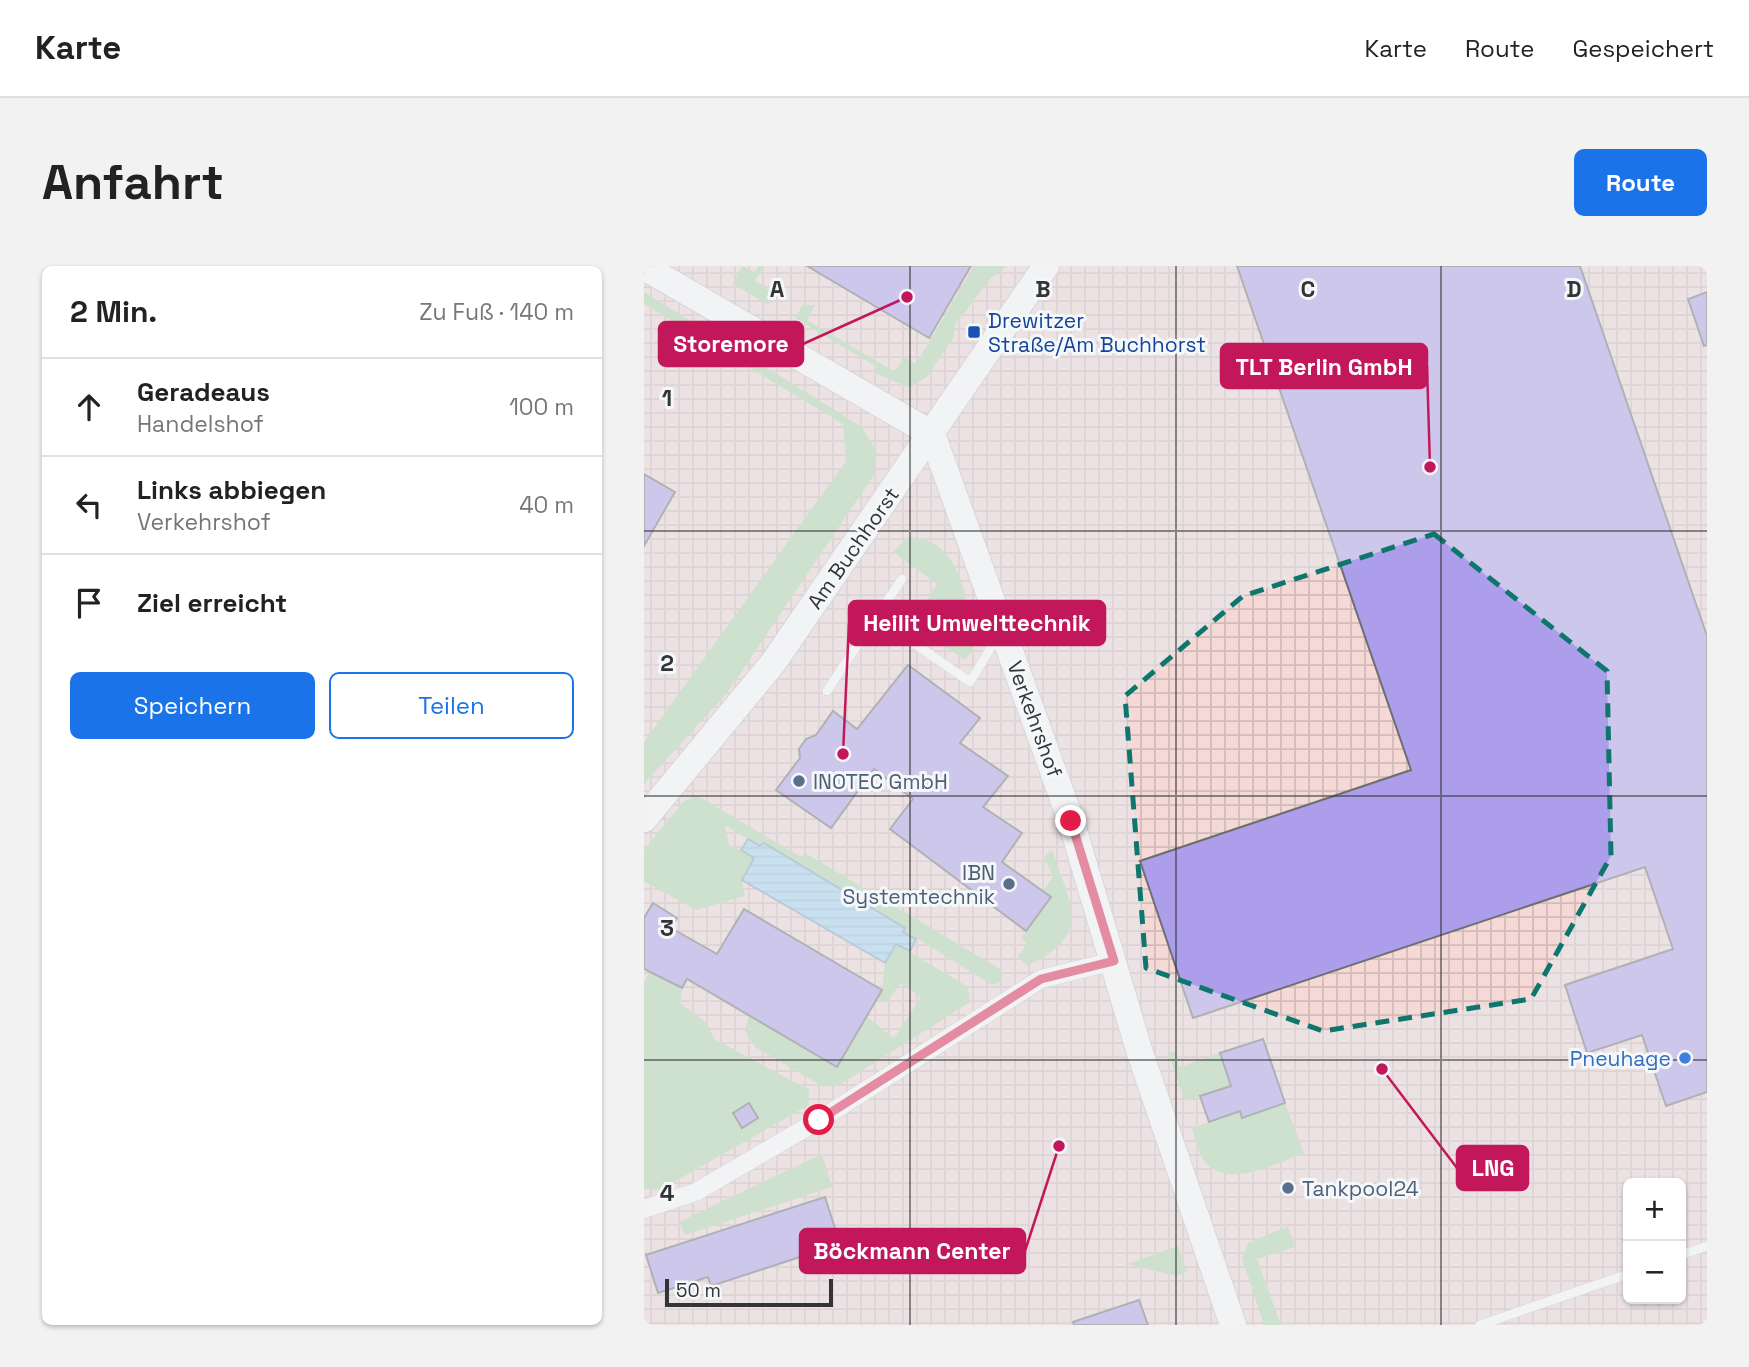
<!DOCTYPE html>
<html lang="de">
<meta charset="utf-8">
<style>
body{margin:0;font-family:"Space Grotesk",sans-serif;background:#f2f2f2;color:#222}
.controls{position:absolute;right:21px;bottom:21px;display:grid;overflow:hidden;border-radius:10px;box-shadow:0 2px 5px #0004}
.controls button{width:63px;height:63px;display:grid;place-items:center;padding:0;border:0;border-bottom:2px solid #e0e0e0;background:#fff;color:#222;font:35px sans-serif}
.scale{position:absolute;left:21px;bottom:18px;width:168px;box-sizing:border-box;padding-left:7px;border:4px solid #333435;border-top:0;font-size:19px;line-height:24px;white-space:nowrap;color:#333435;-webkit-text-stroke:5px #f5f8fa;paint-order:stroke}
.stop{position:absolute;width:21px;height:21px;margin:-16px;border:5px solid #e11d48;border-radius:50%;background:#fff}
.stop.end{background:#e11d48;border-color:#fff;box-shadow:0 2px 7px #0008}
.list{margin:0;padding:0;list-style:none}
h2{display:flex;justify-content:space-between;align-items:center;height:91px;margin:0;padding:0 28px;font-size:30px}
h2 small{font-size:23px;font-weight:400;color:#767676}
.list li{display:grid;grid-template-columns:46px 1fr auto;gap:21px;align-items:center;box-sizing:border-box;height:98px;padding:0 28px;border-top:2px solid #e0e0e0}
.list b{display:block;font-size:26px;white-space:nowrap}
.list p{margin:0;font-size:23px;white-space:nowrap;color:#767676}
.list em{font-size:23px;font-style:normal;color:#767676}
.actions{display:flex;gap:14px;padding:21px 28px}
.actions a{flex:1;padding:16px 0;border:2px solid #1a73e8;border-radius:10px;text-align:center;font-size:24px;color:#1a73e8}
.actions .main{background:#1a73e8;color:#fff}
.icon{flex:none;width:38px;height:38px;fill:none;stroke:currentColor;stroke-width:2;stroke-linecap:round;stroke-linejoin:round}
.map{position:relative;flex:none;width:1063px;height:1059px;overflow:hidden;border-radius:10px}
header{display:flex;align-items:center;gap:42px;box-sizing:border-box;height:98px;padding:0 35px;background:#fff;border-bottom:2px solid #e0e0e0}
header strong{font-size:33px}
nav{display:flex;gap:38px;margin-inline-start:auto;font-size:24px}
.intro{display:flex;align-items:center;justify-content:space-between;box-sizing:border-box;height:168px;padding:0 42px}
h1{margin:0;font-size:49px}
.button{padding:18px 32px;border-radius:10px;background:#1a73e8;color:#fff;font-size:24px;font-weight:700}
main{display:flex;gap:42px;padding:0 42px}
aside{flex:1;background:#fff;border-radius:10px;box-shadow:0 2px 5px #0004}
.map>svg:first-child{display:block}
</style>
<header>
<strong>Karte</strong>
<nav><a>Karte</a><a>Route</a><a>Gespeichert</a></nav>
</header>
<div class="intro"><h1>Anfahrt</h1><a class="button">Route</a></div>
<main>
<aside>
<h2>2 Min.<small>Zu Fuß · 140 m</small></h2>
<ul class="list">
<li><svg class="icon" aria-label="ahead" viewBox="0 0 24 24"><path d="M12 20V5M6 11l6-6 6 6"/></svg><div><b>Geradeaus</b><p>Handelshof</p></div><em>100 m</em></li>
<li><svg class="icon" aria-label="left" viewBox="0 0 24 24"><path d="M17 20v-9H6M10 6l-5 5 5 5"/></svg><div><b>Links abbiegen</b><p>Verkehrshof</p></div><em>40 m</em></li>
<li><svg class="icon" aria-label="arrive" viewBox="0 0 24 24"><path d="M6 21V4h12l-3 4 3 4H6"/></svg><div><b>Ziel erreicht</b></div></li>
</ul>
<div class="actions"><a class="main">Speichern</a><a>Teilen</a></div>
</aside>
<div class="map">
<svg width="1063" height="1059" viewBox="0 0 1063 1059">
<defs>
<pattern id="industrial-grid" width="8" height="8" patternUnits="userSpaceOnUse" patternTransform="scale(1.75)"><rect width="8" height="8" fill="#f4d9d7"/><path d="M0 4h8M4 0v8" fill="none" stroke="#d2bbb9"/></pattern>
<pattern id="water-rules" width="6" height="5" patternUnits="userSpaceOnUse" patternTransform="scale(1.75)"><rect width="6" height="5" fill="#a5d6f4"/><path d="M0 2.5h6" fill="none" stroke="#8eb8d2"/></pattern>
</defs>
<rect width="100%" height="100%" fill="#e8eaed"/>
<path fill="url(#industrial-grid)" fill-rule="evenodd" d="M0 0H1063V1059H0ZM984 917H1037V1033H984Z"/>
<g fill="#aed8a9">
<polygon points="98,0 111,6 115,0 120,0 111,15 132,28 124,39 89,18"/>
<polygon points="330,0 363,0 347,12 311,59 310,71 282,112 264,121 231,107 233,101 151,52 158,40 171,39 163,54 251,106 260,91 272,98"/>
<polygon points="0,26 218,161 233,186 230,209 83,427 0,518 0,476 202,195 199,158 0,38"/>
<path d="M264 271C270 272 280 272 285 275 323 293 324 348 330 383L321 394 268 358 293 318 249 286Z"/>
<polygon points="54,530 157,591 161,587 356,703 358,716 348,719 120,577 117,581 81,559 85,579 111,591 98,614 101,630 52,644 0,615 0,584 40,535"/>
<path d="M408 584C427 640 449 669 383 700L374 690 383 678 377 672 407 632 399 625 409 611 400 591Z"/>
<polygon points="252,678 324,721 326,736 197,818 180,821 111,781 101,765 105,749 192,800 222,750 250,772 277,731 257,717 242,737 233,732 238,724 241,697"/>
<polygon points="6,706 38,722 36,737 63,757 70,773 165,824 165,839 16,924 0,923 0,716"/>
<path d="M531 785 536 801 576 787 641 837 660 887C632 897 583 926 559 893 554 885 551 872 548 862L585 849 575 824 541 835 524 787Z"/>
<polygon points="178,888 188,921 41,969 35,956"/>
<polygon points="644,960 651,981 613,993 637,1059 620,1059 598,992 604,977"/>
<polygon points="534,980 543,1006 532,1010 483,998"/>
</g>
<polygon fill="url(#water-rules)" stroke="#83a5bb" stroke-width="2" points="104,573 116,580 120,577 261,662 259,666 272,673 266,685 252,678 241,697 98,614 110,592 97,584"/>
<g fill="#ad9eeb" stroke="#6e6e70" stroke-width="2">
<polygon points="163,0 327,0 285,72"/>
<polygon points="593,0 936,0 1063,370 1063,826 1022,840 998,769 943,787 921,719 1029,683 1001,601 549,752 496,595 767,504"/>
<polygon points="1063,26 1063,79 1060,80 1044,33"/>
<polygon points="0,208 31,226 0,280"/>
<polygon points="264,399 336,452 316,477 364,510 339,541 378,567 358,596 407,631 382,665 246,563 269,533 230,503 187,562 132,524 156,492 155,483 162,473 172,469 189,445 213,463"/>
<polygon points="9,637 33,652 27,662 73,688 100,643 238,724 193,801 43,713 38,722 0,703 0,652"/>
<polygon points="619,773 641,837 598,852 596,845 565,856 556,830 587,820 576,787"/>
<polygon points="105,837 114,852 98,862 89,847"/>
<polygon points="181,931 196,978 67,1020 64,1011 14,1027 2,989"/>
<polygon points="495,1034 504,1059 430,1059 429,1056"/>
</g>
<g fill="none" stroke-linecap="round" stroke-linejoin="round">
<defs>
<g id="lane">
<polyline points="258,313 232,351 326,416 356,367"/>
<polyline points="183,425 232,351"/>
<polyline points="1037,989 1063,980"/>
<polyline points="836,1059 984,1008"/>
</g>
<polyline id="street" points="0,943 52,926 175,854 397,713 470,695"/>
<g id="secondary">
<polyline points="0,1 288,168"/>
<polyline points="288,168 427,555 495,784 589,1059"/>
<polyline points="0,553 129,397 402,0"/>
</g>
</defs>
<use href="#lane" stroke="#bec0c2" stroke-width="10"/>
<use href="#street" stroke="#bec0c2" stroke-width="19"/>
<use href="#secondary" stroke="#bec0c2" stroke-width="28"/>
<use href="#lane" stroke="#fff" stroke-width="9"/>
<use href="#street" stroke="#fff" stroke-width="18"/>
<use href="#secondary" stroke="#fff" stroke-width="26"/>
</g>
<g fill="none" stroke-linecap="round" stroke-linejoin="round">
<polyline stroke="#e11d48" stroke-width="9" points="175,854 397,713 470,695 427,555"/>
</g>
<path d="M0 0H1063V1059H0ZM790 268 963 405 967 590 887 733 679 765 502 702 481 430 599 330Z" fill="#e8eaed" fill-opacity=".55" fill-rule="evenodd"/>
<path fill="none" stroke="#0f766e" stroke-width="5" stroke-dasharray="14 9" stroke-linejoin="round" d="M790 268 963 405 967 590 887 733 679 765 502 702 481 430 599 330Z"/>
<path fill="none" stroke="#333435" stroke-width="2" stroke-opacity="0.55" d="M266 0V1059M532 0V1059M797 0V1059M0 265H1063M0 530H1063M0 794H1063"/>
<rect fill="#1a4fb4" stroke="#f5f8fa" stroke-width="2.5" x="323" y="59" width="14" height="14" rx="3.5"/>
<g fill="#5c6f8a" stroke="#f5f8fa" stroke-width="2.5">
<circle cx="155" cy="515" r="7"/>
<circle cx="365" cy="618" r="7"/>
<circle cx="644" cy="922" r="7"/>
</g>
<circle fill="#3f7fe0" stroke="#f5f8fa" stroke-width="2.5" cx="1041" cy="792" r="7"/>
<g text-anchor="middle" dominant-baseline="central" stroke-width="6" stroke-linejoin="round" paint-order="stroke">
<g font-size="21" fill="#164399" stroke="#f5f8fa" text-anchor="start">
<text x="344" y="54">Drewitzer<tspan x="344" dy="24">Straße/Am Buchhorst</tspan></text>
</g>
<g font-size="21" fill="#333435" stroke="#f5f8fa">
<text transform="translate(209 282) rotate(-55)">Am Buchhorst</text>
<text transform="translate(391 453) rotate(70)">Verkehrshof</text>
</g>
<g font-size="21" fill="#4e5e75" stroke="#f5f8fa" text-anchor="start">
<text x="169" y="515">INOTEC GmbH</text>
<text x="351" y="606" text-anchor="end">IBN<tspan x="351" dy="24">Systemtechnik</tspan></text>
<text x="658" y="922">Tankpool24</text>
</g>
<g font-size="21" fill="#366cbe" stroke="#f5f8fa" text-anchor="end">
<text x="1027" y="792">Pneuhage</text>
</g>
</g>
<g font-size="23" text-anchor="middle" font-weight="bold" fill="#333435" stroke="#f5f8fa" stroke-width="6" stroke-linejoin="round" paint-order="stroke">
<text x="133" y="31">A</text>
<text x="399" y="31">B</text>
<text x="664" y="31">C</text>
<text x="930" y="31">D</text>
<text x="23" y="140">1</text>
<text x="23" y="405">2</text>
<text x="23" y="670">3</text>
<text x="23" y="935">4</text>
</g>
<path fill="none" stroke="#c2185b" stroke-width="2.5" d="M263 31L159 78M786 201L783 100M199 488L205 357M738 803L813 902M415 880L381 985"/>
<g fill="#c2185b" stroke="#f5f8fa" stroke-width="2.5">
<circle cx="263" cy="31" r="7"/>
<circle cx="786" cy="201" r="7"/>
<circle cx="199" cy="488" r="7"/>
<circle cx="738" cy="803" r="7"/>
<circle cx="415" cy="880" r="7"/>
</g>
<g fill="#c2185b" stroke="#c2185b" stroke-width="2.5">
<rect x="15" y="56" width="144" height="44" rx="7"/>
<rect x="577" y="78" width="206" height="44" rx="7"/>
<rect x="205" y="335" width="256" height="44" rx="7"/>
<rect x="813" y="880" width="71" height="44" rx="7"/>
<rect x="156" y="963" width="225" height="44" rx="7"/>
</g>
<g font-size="23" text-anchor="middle" font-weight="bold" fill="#fff">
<text x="87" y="86">Storemore</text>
<text x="680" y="109">TLT Berlin GmbH</text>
<text x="333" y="365">Heilit Umwelttechnik</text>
<text x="849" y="910">LNG</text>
<text x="268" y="993">Böckmann Center</text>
</g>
</svg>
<div class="controls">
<button>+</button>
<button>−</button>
</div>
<div class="scale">50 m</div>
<div class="stop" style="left:175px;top:854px"></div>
<div class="stop end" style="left:427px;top:555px"></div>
</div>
</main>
